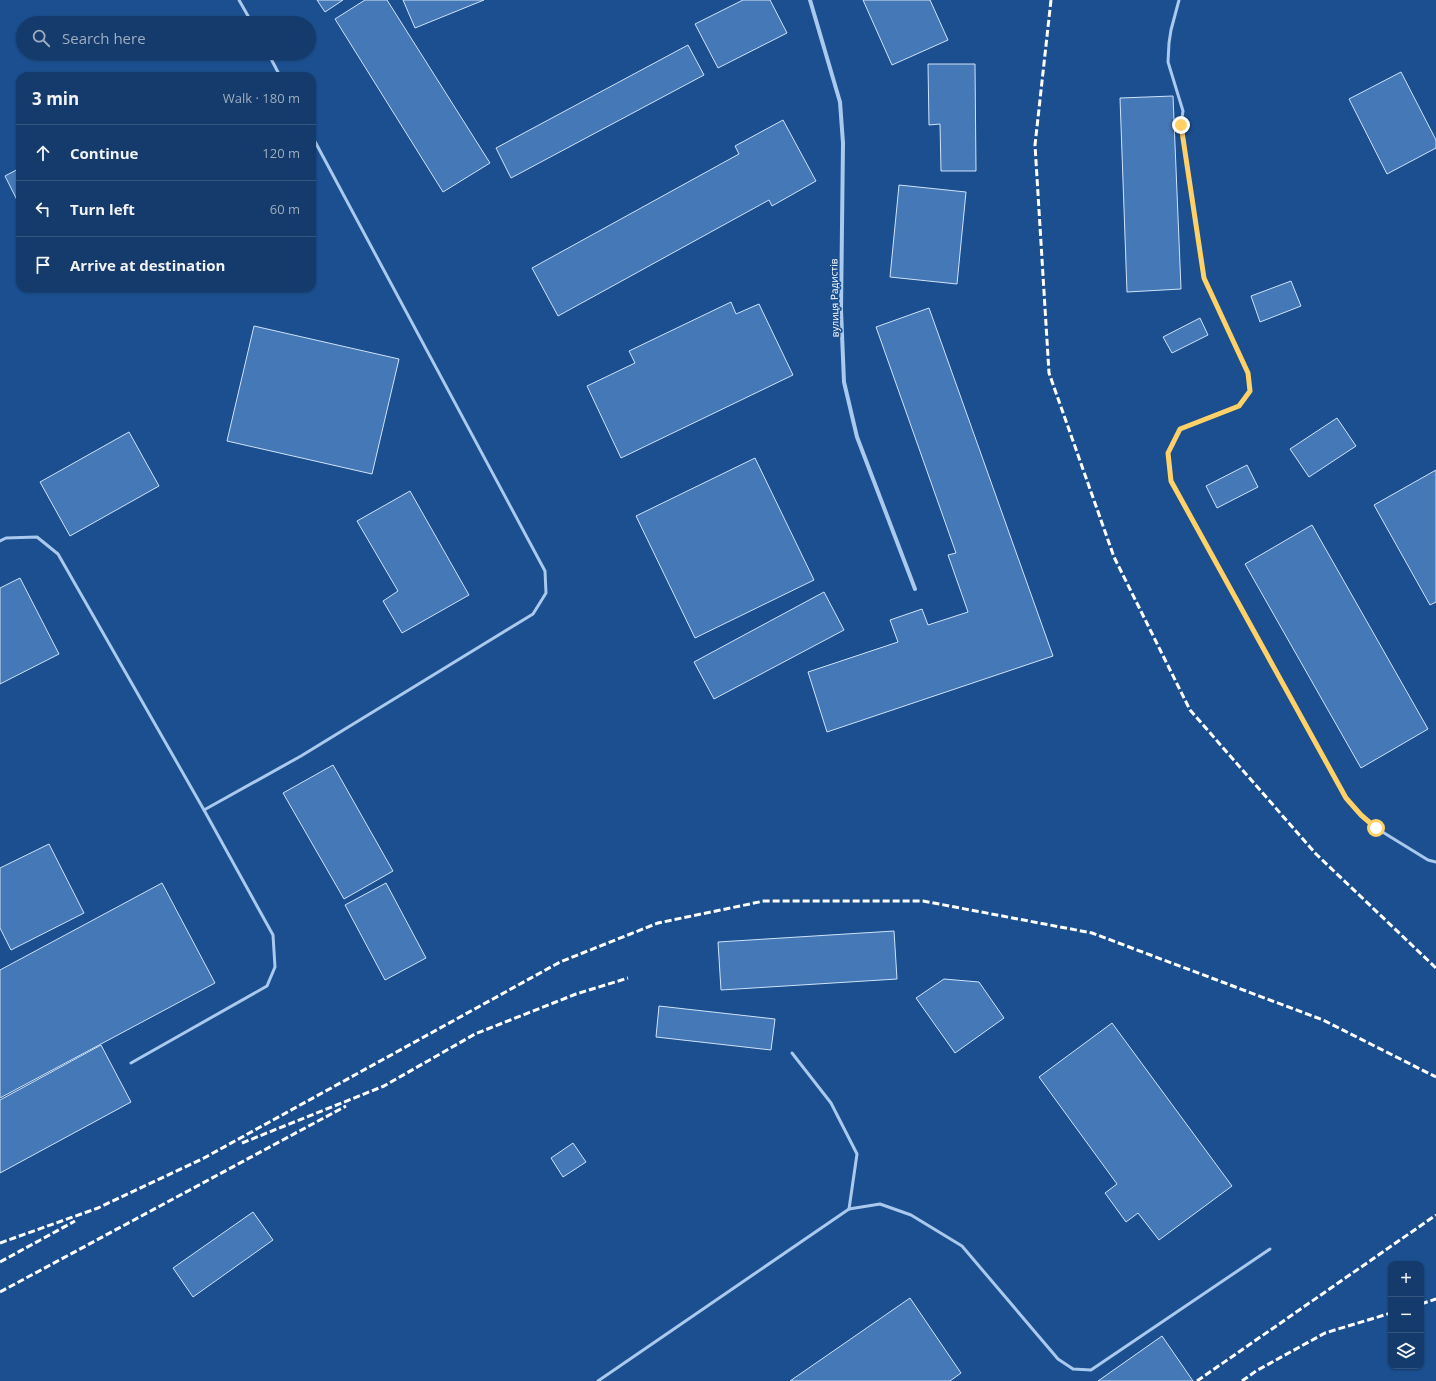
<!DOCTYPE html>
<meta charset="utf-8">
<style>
body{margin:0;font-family:"Open Sans",sans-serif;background:#214673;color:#f1f3f6}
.controls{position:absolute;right:12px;bottom:12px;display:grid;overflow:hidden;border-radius:8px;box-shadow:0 1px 3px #0004}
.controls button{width:36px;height:36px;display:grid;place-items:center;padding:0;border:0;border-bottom:1px solid #33557e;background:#143b6b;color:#f1f3f6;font:20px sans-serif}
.stop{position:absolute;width:12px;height:12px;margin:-9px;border:3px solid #ffd166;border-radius:50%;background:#fff}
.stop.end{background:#ffd166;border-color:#fff;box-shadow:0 1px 4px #0008}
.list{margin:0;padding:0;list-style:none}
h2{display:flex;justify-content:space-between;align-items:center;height:52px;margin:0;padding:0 16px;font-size:17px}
h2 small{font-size:13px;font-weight:400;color:#9dadc1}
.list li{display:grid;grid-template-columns:26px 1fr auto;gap:12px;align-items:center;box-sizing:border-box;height:56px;padding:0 16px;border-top:1px solid #33557e}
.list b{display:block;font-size:15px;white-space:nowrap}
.list em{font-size:13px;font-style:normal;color:#9dadc1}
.icon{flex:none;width:22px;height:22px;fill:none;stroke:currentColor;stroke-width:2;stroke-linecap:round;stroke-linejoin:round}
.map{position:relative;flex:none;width:1436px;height:1381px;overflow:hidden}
.search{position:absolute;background:#143b6b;box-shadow:0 1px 3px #0004;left:16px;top:16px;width:300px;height:44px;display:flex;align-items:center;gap:10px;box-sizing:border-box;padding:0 14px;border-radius:22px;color:#9dadc1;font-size:15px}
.panel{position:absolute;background:#143b6b;box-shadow:0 1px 3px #0004;left:16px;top:72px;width:300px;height:220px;border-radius:12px}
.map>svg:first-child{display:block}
</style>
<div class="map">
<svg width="1436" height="1381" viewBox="0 0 1436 1381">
<rect width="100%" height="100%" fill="#1b4f8f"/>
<g fill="#4478b7" stroke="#cfe3fa">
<polygon points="317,0 343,0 325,12"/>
<polygon points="365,0 387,0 490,163 443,192 335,19"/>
<polygon points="403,0 484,0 415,28"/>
<polygon points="743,0 770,0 787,33 718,68 695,24"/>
<polygon points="863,0 930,0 948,40 892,65"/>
<polygon points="688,45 704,75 511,178 496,148"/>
<polygon points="928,64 975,64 976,171 941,171 940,124 929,125"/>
<polygon points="1401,72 1436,140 1436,148 1387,174 1349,99"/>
<polygon points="1173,96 1181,289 1127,292 1120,98"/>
<polygon points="783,120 816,181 772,206 769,200 558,316 532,268 739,154 735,146"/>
<polygon points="20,168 20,206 5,176"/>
<polygon points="899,185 966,192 957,284 890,277"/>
<polygon points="1291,281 1301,306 1260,322 1251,296"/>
<polygon points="731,302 736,314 759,304 793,375 621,458 587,386 635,363 629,351"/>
<polygon points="929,308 1053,656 827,732 808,672 898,642 890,620 922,609 928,625 968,612 948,555 956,553 876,327"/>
<polygon points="1200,318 1208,335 1172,353 1163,337"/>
<polygon points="254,326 399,359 372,474 227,441"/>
<polygon points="1337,418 1356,446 1309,477 1290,449"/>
<polygon points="129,432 159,486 70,536 40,482"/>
<polygon points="755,458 814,580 695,638 636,516"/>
<polygon points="1247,465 1258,487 1217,508 1206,486"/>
<polygon points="1436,470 1436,602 1430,605 1374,505"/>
<polygon points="410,491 469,595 402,633 383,601 398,591 357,521"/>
<polygon points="1312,525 1428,729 1361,768 1245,564"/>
<polygon points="20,578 59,654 0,684 0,588"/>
<polygon points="824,592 844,630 714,699 694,662"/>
<polygon points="333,765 393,871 344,899 283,793"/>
<polygon points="49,844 84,913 11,950 0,928 0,868"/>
<polygon points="162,883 215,983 0,1098 0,970"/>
<polygon points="386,883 426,958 385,980 345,905"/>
<polygon points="894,931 897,979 721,990 718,942"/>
<polygon points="944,979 979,982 1004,1018 955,1053 916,998"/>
<polygon points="659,1006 775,1019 771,1050 656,1037"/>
<polygon points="1112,1023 1232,1186 1159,1240 1138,1213 1126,1222 1105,1193 1117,1184 1039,1077"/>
<polygon points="101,1045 131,1102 0,1173 0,1100"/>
<polygon points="573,1143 586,1162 563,1177 551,1158"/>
<polygon points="253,1212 273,1240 193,1297 173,1268"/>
<polygon points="910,1298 961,1373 950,1381 790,1381"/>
<polygon points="1162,1336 1193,1381 1098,1381"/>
</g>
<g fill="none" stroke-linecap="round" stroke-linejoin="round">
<g stroke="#a9c9ee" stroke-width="3">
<polyline points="239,0 252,23"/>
<polyline points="1179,0 1171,30 1169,43 1168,62 1183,111 1181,125 1204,278 1248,373 1250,391 1239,406 1180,429 1168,453 1171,481 1346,798 1361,815 1376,828 1428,860 1436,862"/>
<polyline points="268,53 280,76"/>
<polyline points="0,541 6,538 37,537 58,554 204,810 273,935 275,967 267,986 131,1063"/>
<polyline points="204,810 301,756 533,614 546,593 545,571 312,136"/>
<polyline points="792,1053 831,1103 857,1154 849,1209"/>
<polyline points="598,1381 849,1209 880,1204 911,1215 962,1246 1058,1359 1073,1369 1091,1370 1270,1249"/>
</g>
<polyline stroke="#a9c9ee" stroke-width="4" points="810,0 840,102 843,143 841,310 844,382 857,437 915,589"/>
<g stroke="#fff" stroke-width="3" stroke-dasharray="7 3" stroke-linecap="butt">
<polyline points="1051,0 1035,145 1049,373 1114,557 1190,710 1316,854 1436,968"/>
<polyline points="242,1143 384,1086 475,1034 576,994 628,978"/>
<polyline points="0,1243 98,1208 204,1158 560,962 658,923 764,901 923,901 1092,933 1323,1020 1436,1077"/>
<polyline points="0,1262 75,1221"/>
<polyline points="0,1292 346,1106"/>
<polyline points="1421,1304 1436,1299"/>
<polyline points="1197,1381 1436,1215"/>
<polyline points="1242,1381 1256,1371 1325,1333 1391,1313"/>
</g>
</g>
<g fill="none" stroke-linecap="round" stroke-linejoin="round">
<polyline stroke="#ffd166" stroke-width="5" points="1181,125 1204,278 1248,373 1250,391 1239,406 1180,429 1168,453 1171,481 1346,798 1361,815 1376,828"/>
</g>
<g text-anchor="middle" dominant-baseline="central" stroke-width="3.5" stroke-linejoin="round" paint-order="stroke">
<g font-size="10" fill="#fff" stroke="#1b4f8f">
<text transform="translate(834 298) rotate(-91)">вулиця Радистів</text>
</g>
</g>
</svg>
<div class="controls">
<button>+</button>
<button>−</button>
<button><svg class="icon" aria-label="layers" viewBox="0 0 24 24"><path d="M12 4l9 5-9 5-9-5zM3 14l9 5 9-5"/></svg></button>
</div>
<div class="stop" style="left:1376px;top:828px"></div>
<div class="stop end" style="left:1181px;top:125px"></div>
<div class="search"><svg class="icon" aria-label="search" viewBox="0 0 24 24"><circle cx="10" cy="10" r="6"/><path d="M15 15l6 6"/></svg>Search here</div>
<section class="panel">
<h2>3 min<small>Walk · 180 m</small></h2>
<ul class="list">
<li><svg class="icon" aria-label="ahead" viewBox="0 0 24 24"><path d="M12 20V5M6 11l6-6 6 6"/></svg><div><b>Continue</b></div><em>120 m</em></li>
<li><svg class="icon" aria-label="left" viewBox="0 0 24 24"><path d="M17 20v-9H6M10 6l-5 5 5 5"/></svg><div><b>Turn left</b></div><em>60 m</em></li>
<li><svg class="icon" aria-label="arrive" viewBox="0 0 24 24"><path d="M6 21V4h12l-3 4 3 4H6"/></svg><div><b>Arrive at destination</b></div></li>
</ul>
</section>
</div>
